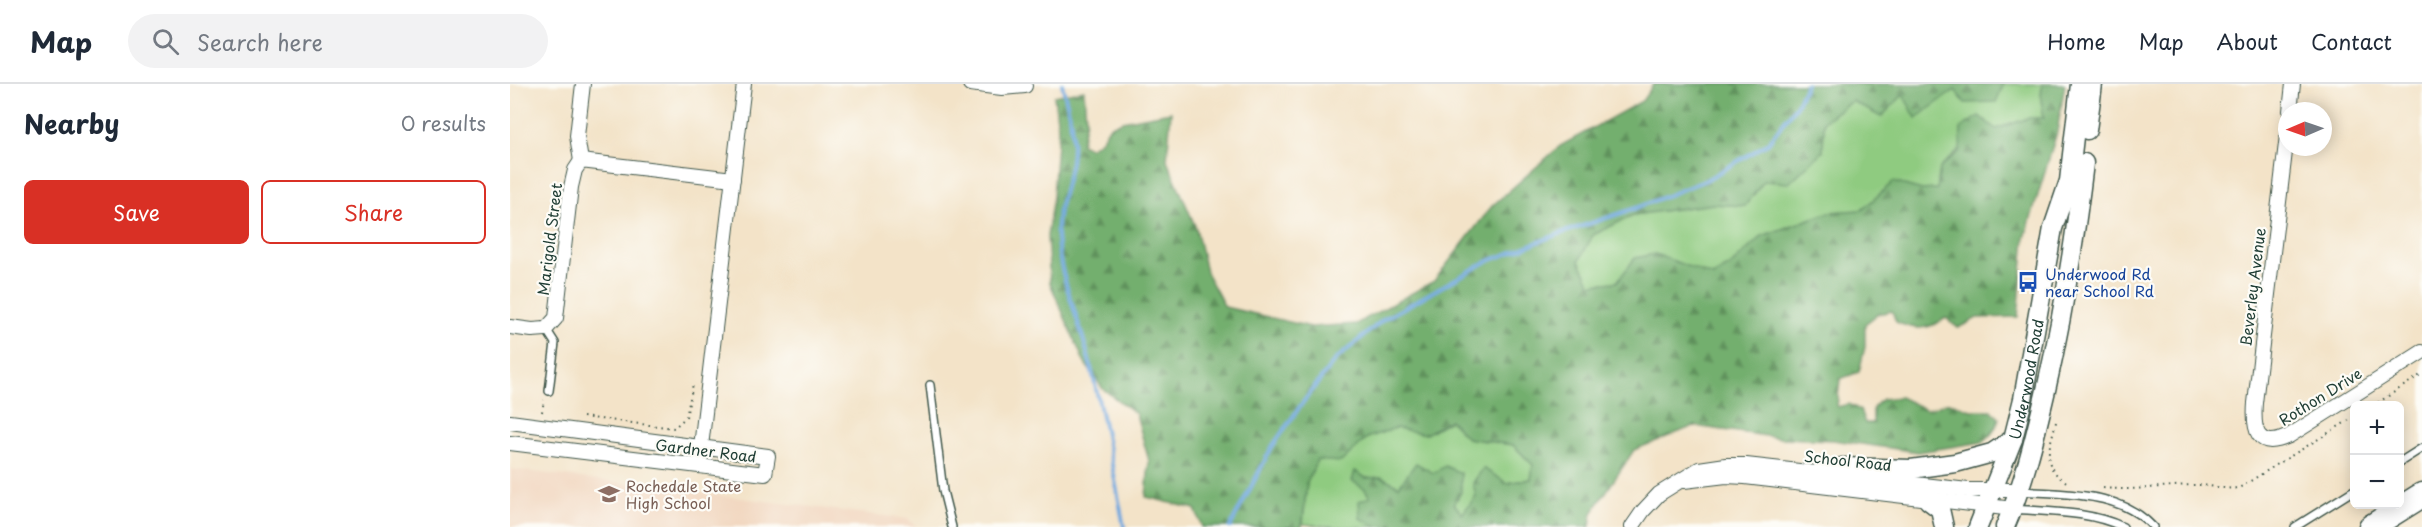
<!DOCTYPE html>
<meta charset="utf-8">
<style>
body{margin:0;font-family:"Playpen Sans",sans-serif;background:#f2f2f3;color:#1f2937}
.controls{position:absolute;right:18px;bottom:18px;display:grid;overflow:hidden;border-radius:9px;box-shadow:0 3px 15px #0003}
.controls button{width:54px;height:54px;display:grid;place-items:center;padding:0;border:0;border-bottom:2px solid #e0e1e3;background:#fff;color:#1f2937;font:30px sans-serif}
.compass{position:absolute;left:1768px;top:18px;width:54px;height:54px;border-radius:50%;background:#fff;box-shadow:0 3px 15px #0003;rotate:268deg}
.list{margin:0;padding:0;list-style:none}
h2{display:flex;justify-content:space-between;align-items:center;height:78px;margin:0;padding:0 24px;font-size:26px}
h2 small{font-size:20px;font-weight:400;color:#747a83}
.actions{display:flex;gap:12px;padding:18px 24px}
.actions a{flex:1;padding:14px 0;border:2px solid #d93025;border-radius:9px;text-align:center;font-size:21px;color:#d93025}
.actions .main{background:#d93025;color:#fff}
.icon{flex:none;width:33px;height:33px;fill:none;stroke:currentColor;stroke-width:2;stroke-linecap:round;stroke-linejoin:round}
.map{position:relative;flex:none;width:1912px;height:443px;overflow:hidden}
header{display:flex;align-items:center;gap:36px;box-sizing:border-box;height:84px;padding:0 30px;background:#fff;border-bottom:2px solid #e0e1e3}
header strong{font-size:28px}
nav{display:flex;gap:33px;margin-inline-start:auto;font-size:21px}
.search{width:420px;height:54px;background:#f2f2f3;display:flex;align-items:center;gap:15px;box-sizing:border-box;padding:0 21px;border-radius:33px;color:#747a83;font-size:22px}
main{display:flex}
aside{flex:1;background:#fff}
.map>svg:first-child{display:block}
</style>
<header>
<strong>Map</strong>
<div class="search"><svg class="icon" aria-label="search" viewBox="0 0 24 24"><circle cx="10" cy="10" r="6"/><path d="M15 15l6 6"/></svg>Search here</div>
<nav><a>Home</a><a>Map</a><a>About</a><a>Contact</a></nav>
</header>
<main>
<aside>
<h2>Nearby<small>0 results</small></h2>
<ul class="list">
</ul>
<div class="actions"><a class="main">Save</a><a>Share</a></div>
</aside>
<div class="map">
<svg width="1912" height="443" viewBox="0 0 1912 443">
<defs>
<pattern id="forest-firs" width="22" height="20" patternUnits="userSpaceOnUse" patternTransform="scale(1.5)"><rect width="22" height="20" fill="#73af6e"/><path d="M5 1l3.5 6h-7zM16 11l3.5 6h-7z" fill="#5e905b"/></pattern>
</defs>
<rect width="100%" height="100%" fill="#fdfcf7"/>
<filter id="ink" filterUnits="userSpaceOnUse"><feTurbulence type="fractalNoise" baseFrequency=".0167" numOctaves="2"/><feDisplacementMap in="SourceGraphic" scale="12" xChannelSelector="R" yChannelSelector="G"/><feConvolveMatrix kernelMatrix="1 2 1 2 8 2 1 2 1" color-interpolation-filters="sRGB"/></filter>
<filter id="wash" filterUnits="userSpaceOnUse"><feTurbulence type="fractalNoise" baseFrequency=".008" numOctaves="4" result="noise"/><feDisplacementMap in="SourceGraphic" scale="24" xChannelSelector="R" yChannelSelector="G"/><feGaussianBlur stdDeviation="1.35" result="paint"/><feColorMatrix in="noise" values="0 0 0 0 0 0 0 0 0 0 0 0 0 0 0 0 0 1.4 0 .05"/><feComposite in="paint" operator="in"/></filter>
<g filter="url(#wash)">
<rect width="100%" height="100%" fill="#f3e3c8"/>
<polygon fill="#f1d5bd" points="0,385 398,435 406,443 0,443"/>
<g fill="#8fcb80" stroke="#57845a" stroke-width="1.5">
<path d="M1491 0H1532L1531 16 1534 34C1503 34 1451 57 1432 83 1428 88 1428 99 1428 105L1412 106 1383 98 1352 126 1320 128 1252 152 1220 182 1203 192 1145 170 1125 175 1107 198 1081 200 1069 177 1083 151 1123 131 1203 120 1235 122 1254 97 1313 67 1314 37 1342 17 1393 11 1427 17 1445 6 1493 3Z"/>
<polygon points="940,336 957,354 1003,361 1023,381 1021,395 997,399 966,412 953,430 944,420 951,408 906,380 889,402 872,393 843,397 855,405 860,413 850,433 867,443 829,443 793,440 797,399 807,376 831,377 857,354 886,343 916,350"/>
</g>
<path fill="url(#forest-firs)" stroke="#497651" stroke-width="1.5" d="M1144 0H1491L1493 2 1486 18 1455 19 1445 6 1406 34 1393 11 1371 33 1342 17 1314 37 1313 67 1279 99 1254 97 1235 122 1203 120 1123 131 1083 151 1069 177 1081 200 1107 198 1125 174 1145 170 1203 192 1220 182 1252 152 1320 128 1352 126 1383 98 1412 106 1427 105 1430 84 1450 67 1451 44 1469 32 1486 45 1519 34H1534L1531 16 1532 0H1555L1547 48 1515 154 1508 233 1467 234 1448 244 1436 234C1417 246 1407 247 1386 238L1382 227 1368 230 1355 240V263L1349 288 1330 295 1327 323 1339 320 1350 326 1355 339H1363V324L1372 315 1390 313 1417 326 1438 318 1461 326H1481L1489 334C1486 345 1482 351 1473 358L1408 368 1323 356 1271 354 1184 342 1124 366 1082 429 1080 443H867L850 434 849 417 860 413 855 405 842 397 845 387 856 394 872 393 889 402 906 379 923 389 935 382 951 389V408L944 420 952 430 966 412 963 399 973 384 997 399 1021 395 1023 381 1003 361 957 354 940 336 916 350 886 344 857 354 831 378 807 376 797 399 792 443H692L685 425 636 413 639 377 626 330 593 305 574 278 540 199 537 152 543 112 548 45 544 12 574 6 576 36 571 60 580 64 592 55 599 43 612 37 661 28 657 76 686 144 696 188 715 223 801 243 846 240 924 197 982 122 1050 62 1132 17Z"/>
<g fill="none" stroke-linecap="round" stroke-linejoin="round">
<g stroke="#6ea7de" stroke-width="4">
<path d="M552 0C559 26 565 49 561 77 557 103 545 126 547 153 550 195 568 232 578 272 593 329 603 386 614 443"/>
<polyline points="720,443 762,363 791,321 825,276 874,235 976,178 1049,150 1126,124 1196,96 1257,60 1286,22 1296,0"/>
</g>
</g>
</g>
<g filter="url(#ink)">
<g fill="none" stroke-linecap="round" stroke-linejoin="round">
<defs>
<g id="service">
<polyline points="36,245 45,259 39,307"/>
<polyline points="420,301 433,407 442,443"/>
<polyline points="1890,378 1912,364"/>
<path d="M1512 407C1556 411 1610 407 1643 443"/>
<path d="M1503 425C1540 428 1579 427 1613 443"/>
<polyline points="1785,443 1844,406"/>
</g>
<g id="minor">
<polyline points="460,0 492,4 515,2"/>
<polyline points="1780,27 1783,0"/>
<path d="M1777 51 1745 319C1743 345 1746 367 1779 352L1912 268"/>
<polyline points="71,77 67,52 73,0"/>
<polyline points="0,243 22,246 36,245 46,234 61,103 65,86 71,77 223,95"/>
<polyline points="0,338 258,372 255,390 0,359"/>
<polyline points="190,371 234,0"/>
<polyline points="1174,397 1216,392 1235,393 1503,425"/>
<polyline points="1122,443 1133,427 1149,410 1189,385 1216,381 1236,381 1458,406 1509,406"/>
</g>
<g id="secondary">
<polyline points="1577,46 1583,0"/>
<polyline points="1307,390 1332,383 1401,385 1445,379 1482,369 1503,355"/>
<polyline points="1418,416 1430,425 1434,443"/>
<path id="s1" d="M1468 443 1503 355 1513 315 1543 144 1559 97 1570 0"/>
<path d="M1495 443C1514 399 1525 353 1536 306 1553 232 1565 155 1574 79"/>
</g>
<polyline id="motorway" points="1861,443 1912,411"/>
</defs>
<use href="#service" stroke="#3f564a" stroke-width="10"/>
<use href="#minor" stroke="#3f564a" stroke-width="16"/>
<use href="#secondary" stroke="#3f564a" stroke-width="21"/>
<use href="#motorway" stroke="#3f564a" stroke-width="27"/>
<g stroke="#3f564a" stroke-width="2" stroke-dasharray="1.5 4.5" stroke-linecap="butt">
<polyline points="1863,322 1912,290"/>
<polyline points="32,328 34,316"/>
<polyline points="73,333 164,344 176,333 183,300"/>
<path d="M1546 338C1539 367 1529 383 1560 400"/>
<path d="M1593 404C1623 407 1652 402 1682 401 1699 400 1712 406 1729 404L1844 333"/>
</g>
<use href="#service" stroke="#fff" stroke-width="7"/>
<use href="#minor" stroke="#fff" stroke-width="14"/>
<use href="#secondary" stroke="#fff" stroke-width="18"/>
<use href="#motorway" stroke="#fff" stroke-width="24"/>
</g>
</g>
<defs>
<symbol id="bus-bare" viewBox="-9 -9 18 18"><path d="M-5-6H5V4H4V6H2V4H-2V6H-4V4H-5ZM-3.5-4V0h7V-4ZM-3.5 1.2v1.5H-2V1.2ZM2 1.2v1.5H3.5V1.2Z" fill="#1a4fb4" stroke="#fdfcf7" stroke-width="2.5" paint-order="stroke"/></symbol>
<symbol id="school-bare" viewBox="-9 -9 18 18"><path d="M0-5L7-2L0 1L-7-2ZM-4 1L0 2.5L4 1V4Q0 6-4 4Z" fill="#8d6e63" stroke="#fdfcf7" stroke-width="2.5" paint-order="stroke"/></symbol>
</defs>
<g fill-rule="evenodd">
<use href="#bus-bare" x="1503" y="183" width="30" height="30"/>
<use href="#school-bare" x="84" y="395" width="30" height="30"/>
</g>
<g text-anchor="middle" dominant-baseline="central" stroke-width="4.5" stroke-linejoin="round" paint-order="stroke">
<g font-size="15" fill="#1f3d34" stroke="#fdfcf7">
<text transform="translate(39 155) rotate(-83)">Marigold Street</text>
<text transform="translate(1742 203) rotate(-83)">Beverley Avenue</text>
<text stroke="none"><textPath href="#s1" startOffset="156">Underwood Road</textPath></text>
<text transform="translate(1810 312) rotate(-32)">Rothon Drive</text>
<text transform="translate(196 366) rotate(7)">Gardner Road</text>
<text transform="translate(1338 376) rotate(6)">School Road</text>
</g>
<g font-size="15" fill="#164399" stroke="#fdfcf7" text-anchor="start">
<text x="1535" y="189">Underwood Rd<tspan x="1535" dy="17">near School Rd</tspan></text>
</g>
<g font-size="15" fill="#785e54" stroke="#fdfcf7" text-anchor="start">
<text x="116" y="401">Rochedale State<tspan x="116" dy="17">High School</tspan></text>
</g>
</g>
</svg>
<div class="controls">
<button>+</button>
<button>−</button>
</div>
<svg class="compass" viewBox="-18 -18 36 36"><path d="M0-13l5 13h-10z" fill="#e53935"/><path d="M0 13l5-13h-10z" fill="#747a83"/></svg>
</div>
</main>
